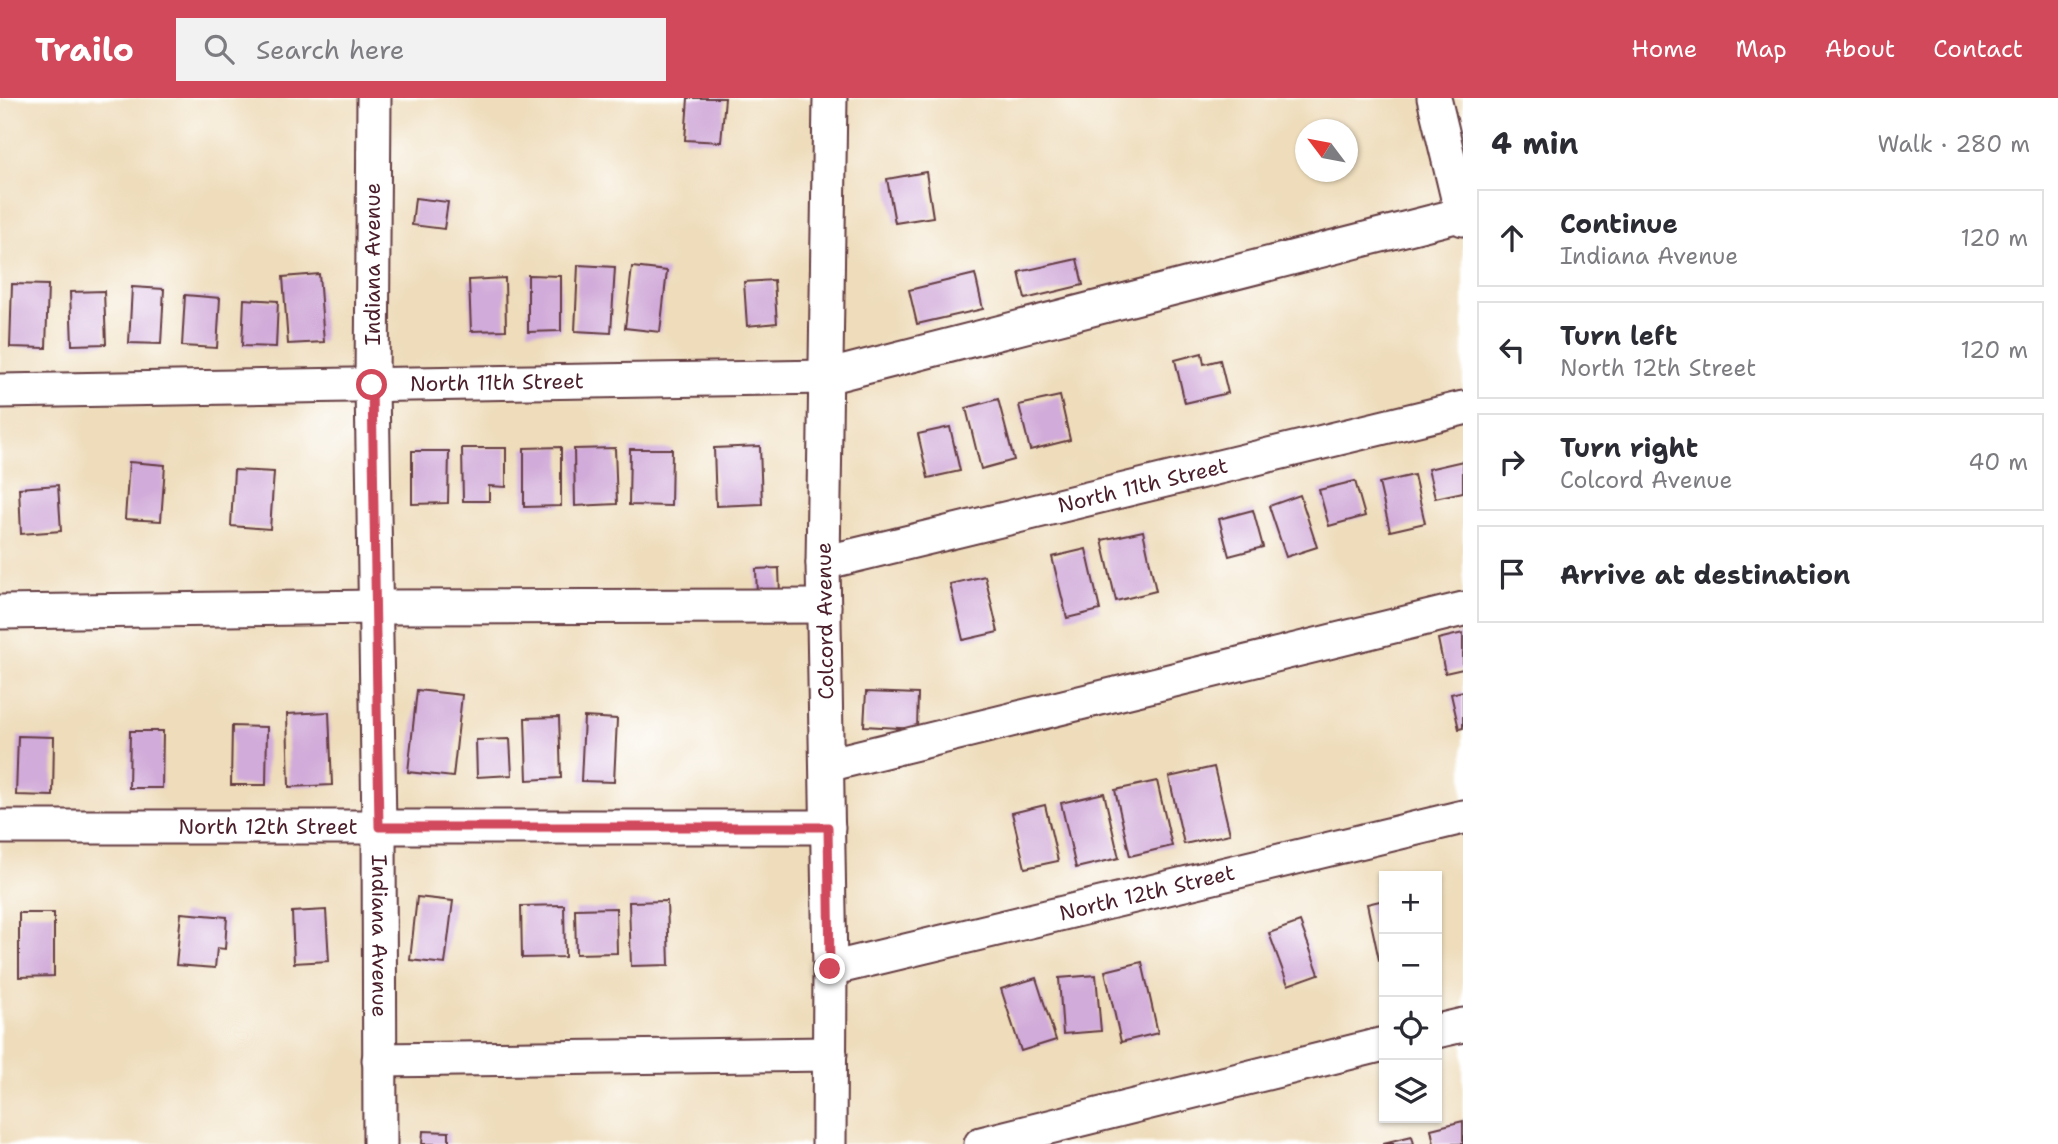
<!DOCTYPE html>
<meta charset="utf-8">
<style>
body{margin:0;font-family:"Shantell Sans",sans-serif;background:#f2f2f3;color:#2b2b33}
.controls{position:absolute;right:21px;bottom:21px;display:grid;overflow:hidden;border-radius:0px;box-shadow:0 2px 5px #0004}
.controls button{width:63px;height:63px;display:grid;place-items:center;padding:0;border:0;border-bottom:2px solid #e1e1e2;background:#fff;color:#2b2b33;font:35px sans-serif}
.compass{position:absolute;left:1295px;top:21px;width:63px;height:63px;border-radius:50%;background:#fff;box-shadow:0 2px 5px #0004;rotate:302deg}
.stop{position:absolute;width:21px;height:21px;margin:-16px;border:5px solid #d1495b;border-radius:50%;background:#fff}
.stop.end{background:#d1495b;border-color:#fff;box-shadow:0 2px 7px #0008}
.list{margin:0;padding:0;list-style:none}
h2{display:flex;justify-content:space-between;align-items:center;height:91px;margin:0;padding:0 28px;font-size:30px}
h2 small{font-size:23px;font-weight:400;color:#7c7c81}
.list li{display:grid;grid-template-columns:46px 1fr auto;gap:21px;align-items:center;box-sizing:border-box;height:98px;margin:0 14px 14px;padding:0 14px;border:2px solid #e1e1e2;border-radius:0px}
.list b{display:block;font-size:26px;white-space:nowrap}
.list p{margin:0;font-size:23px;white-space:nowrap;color:#7c7c81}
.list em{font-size:23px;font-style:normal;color:#7c7c81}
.icon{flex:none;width:38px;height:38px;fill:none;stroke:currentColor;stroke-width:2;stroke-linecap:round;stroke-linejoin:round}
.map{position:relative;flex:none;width:1463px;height:1046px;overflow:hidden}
header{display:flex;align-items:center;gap:42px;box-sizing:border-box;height:98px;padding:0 35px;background:#d1495b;color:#fff}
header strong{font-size:33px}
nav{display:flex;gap:38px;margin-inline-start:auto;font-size:24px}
.search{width:490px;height:63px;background:#f2f2f3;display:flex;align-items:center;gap:18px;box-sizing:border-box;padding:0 24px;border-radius:0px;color:#7c7c81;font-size:26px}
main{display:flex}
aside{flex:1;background:#fff}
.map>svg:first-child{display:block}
</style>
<header>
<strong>Trailo</strong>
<div class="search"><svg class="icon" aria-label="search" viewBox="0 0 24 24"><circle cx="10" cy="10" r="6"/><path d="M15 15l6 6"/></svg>Search here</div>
<nav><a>Home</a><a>Map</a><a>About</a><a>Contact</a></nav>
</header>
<main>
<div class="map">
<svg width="1463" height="1046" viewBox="0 0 1463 1046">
<rect width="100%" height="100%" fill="#fff"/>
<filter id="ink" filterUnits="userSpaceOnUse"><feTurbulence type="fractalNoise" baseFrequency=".0143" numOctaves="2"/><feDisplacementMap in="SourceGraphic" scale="14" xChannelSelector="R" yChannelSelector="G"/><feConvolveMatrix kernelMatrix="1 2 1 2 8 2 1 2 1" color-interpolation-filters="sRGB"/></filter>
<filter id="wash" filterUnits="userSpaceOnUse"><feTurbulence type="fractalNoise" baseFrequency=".00686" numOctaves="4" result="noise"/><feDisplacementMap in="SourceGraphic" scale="28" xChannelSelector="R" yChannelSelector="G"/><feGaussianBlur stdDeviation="1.57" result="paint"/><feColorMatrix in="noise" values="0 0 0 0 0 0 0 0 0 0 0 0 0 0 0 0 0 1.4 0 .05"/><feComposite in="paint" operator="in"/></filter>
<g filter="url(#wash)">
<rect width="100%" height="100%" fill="#eedcba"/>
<g id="blocks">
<g fill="#d1abd9">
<polygon points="688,0 725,0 721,44 685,42"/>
<polygon points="926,74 933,119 895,125 887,81"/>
<polygon points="415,100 448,104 444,131 412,127"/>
<polygon points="1077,161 1083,187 1025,201 1019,174"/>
<polygon points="578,167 615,169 611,235 575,233"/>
<polygon points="632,169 667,173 660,234 625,230"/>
<polygon points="319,176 324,244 288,246 283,179"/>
<polygon points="975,176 983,211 917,226 909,192"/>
<polygon points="528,177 561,178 561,233 528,234"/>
<polygon points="505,180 506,232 471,233 469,182"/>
<polygon points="774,182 777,225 747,228 744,184"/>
<polygon points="12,186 48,187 46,250 10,249"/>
<polygon points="132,189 164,191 161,246 129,245"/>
<polygon points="104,193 106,246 72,247 70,194"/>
<polygon points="185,197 220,200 217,250 182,248"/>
<polygon points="244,201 278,203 276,249 242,248"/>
<polygon points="1202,255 1204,266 1220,262 1228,295 1185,305 1175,262"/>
<polygon points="1060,298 1070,342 1030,352 1019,307"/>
<polygon points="998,301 1014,362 981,371 966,310"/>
<polygon points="950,329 960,373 928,380 918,336"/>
<polygon points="760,348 762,406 716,408 714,350"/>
<polygon points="561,349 561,408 524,409 524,350"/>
<polygon points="462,350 506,350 506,389 489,388 489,403 463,403"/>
<polygon points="615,350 617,406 575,408 574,351"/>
<polygon points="630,351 672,351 671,408 629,407"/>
<polygon points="412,353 449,353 448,405 412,406"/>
<polygon points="1463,363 1463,394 1435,400 1428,371"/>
<polygon points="129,364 165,367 161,423 125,421"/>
<polygon points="234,372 274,374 270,431 231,428"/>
<polygon points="1414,377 1425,425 1390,433 1379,385"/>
<polygon points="1355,383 1365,418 1329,428 1319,392"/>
<polygon points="58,387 61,433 21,436 19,390"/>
<polygon points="1300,397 1317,449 1286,459 1269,408"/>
<polygon points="1253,412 1263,449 1229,458 1219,421"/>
<polygon points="1143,433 1156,493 1116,503 1102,442"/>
<polygon points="1086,451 1100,512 1067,520 1052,459"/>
<polygon points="779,470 780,497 757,498 756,471"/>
<polygon points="985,478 998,534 963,542 950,486"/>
<polygon points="1463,535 1463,571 1445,575 1438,541"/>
<polygon points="417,592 462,597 453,679 408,674"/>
<polygon points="1463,593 1463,630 1459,631 1451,596"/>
<polygon points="866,594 918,596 917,631 864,628"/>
<polygon points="329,614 332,687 289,689 287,616"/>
<polygon points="559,619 561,680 527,682 525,620"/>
<polygon points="584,619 617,621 614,684 581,683"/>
<polygon points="232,628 267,629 266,687 231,687"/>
<polygon points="130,633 163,633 162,690 129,690"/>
<polygon points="18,638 54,639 53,698 16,697"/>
<polygon points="510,641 512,677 477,679 476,642"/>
<polygon points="1214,669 1230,736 1184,746 1169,679"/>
<polygon points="1157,683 1172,748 1130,758 1115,692"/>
<polygon points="1104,695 1119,760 1076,770 1061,705"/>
<polygon points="1045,707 1058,763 1025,770 1012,715"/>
<polygon points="417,799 453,803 445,866 410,862"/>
<polygon points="1384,802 1384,860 1379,862 1367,806"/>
<polygon points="667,803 669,867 631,868 629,804"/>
<polygon points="564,807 565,859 522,860 521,808"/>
<polygon points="616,810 617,855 576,856 575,811"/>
<polygon points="326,812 329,863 294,865 292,814"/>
<polygon points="19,815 54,815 54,878 19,879"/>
<polygon points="181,815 227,819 225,851 217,850 215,870 176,867"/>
<polygon points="1300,824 1319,876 1288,887 1269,835"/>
<polygon points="1142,864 1158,935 1121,944 1105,873"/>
<polygon points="1096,877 1101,933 1063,936 1059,880"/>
<polygon points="1036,880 1056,942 1021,953 1001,891"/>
<polygon points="1463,1023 1463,1046 1434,1046 1431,1031"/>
<polygon points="423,1033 449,1034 449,1046 422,1046"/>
<polygon points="1412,1038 1414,1046 1383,1046 1383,1045"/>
</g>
</g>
</g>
<g filter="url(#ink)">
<use href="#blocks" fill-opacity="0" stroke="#633b40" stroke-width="2"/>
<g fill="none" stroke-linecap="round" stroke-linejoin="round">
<defs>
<g id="minor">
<path id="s1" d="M374 0 372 287 379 729 380 1046"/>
<polyline points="1434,0 1463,121"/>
<path id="s2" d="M0 293 826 279 1463 116"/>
<path id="s3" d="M823 465 1463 310"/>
<polyline points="0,514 376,509 824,508"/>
<polyline points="827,667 1463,511"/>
<path id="s4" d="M0 729H828"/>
<path id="s5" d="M830 871 1463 719"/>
<polyline points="1437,933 1463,927"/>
<polyline points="379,962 830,956"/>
<polyline points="829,1046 830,871 823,465 830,0"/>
<polyline points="981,1046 1384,946"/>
</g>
</defs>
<use href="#minor" stroke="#633b40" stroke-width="37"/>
<use href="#minor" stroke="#fff" stroke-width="33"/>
</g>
</g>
<g fill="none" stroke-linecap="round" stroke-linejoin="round" filter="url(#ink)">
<polyline stroke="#d1495b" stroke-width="9" points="372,287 379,729 828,729 830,871"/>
</g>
<g text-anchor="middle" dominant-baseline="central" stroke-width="7" stroke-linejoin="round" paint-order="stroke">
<g font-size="21" fill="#4a1f2b" stroke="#fff">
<text transform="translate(373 166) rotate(-90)">Indiana Avenue</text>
<text stroke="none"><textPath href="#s2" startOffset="497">North 11th Street</textPath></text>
<text stroke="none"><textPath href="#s3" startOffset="329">North 11th Street</textPath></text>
<text transform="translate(825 523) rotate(-91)">Colcord Avenue</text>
<text stroke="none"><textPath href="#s4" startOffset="268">North 12th Street</textPath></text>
<text stroke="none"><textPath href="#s5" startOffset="326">North 12th Street</textPath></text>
<text stroke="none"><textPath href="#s1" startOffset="838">Indiana Avenue</textPath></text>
</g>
</g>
</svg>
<div class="controls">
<button>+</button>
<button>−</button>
<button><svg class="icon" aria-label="locate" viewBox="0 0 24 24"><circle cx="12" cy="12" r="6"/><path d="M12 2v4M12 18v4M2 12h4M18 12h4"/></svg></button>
<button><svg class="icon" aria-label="layers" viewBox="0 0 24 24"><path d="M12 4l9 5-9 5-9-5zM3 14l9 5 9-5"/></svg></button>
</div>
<svg class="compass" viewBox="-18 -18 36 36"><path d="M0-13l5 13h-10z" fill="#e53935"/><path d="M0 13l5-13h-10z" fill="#7c7c81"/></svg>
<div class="stop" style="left:372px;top:287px"></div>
<div class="stop end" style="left:830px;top:871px"></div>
</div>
<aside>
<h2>4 min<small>Walk · 280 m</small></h2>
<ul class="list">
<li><svg class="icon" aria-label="ahead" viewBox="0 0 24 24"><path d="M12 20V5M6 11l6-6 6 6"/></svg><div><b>Continue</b><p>Indiana Avenue</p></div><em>120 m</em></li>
<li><svg class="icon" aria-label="left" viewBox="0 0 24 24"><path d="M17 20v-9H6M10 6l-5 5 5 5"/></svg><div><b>Turn left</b><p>North 12th Street</p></div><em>120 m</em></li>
<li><svg class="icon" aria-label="right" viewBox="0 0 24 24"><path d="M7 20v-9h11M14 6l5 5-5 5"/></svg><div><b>Turn right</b><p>Colcord Avenue</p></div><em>40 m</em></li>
<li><svg class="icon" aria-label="arrive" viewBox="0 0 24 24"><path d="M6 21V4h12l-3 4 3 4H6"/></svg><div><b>Arrive at destination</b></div></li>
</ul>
</aside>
</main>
